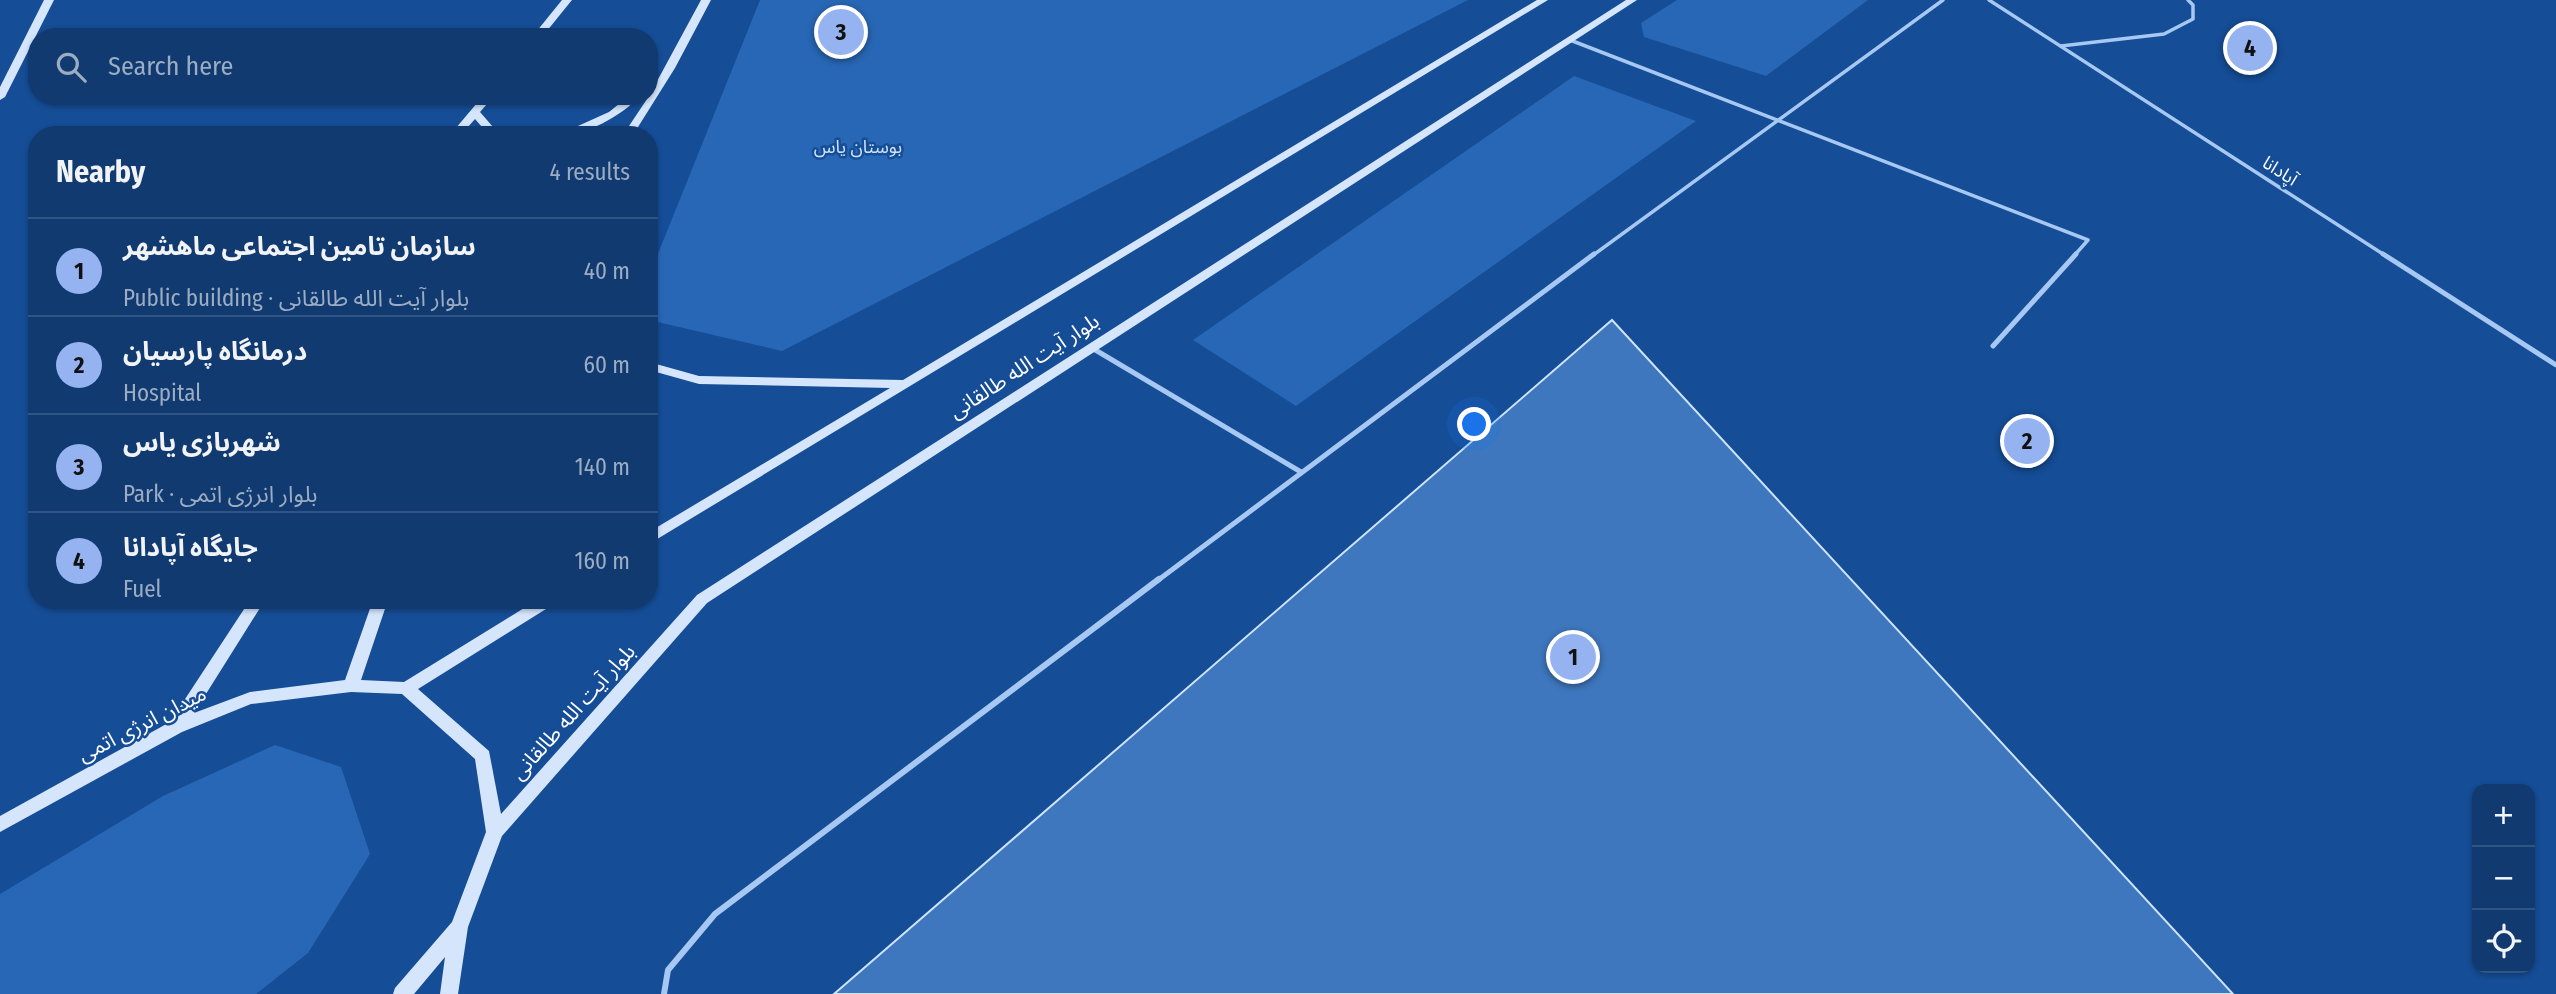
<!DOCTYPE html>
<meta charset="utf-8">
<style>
body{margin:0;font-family:"Fira Sans Condensed","Noto Sans Arabic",sans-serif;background:#1e4578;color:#f1f3f6}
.controls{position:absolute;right:21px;bottom:21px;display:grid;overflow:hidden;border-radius:14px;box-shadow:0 2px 5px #0004}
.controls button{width:63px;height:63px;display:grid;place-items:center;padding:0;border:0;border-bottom:2px solid #305483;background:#103a70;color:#f1f3f6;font:35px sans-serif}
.you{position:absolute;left:1475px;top:425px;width:24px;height:24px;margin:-18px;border:5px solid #fff;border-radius:50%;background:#1a73e8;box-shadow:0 0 0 10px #1a73e833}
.badge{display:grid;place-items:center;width:46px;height:46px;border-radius:50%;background:#95b2f1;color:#111;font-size:23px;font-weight:700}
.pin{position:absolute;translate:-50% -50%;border:4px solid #fff;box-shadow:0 2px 7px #0006}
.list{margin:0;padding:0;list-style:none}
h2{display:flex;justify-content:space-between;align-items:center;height:91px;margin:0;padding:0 28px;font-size:30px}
h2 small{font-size:23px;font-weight:400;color:#9cadc3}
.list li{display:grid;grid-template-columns:46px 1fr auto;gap:21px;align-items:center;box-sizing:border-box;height:98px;padding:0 28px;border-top:2px solid #305483}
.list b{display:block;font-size:26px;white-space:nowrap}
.list p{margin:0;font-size:23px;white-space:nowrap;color:#9cadc3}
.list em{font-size:23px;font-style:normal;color:#9cadc3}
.icon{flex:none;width:38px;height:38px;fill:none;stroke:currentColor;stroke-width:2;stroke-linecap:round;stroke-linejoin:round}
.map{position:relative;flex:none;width:2556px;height:994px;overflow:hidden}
.search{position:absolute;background:#103a70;box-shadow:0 2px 5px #0004;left:28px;top:28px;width:630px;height:77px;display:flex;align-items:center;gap:18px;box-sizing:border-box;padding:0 24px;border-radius:28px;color:#9cadc3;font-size:26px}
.panel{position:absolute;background:#103a70;box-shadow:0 2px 5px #0004;left:28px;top:126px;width:630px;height:483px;border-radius:28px}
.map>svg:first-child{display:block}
</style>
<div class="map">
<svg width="2556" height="994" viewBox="0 0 2556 994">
<rect width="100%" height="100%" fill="#154d96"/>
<g fill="#2867b5">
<polygon points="760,0 1468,0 782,351 649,320 649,276"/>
<polygon points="1677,0 1868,0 1766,76 1644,37 1641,23"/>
<polygon points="1574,76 1696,121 1296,406 1193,340"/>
<polygon points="275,745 341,767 370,854 308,953 256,994 0,994 0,894 163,796"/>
</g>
<polygon fill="#3e77be" stroke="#cee3fc" stroke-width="2" points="1612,320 2233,994 834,994"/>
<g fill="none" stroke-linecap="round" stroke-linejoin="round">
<g stroke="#a6c8f2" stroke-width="3.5">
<polyline points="1989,0 2386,256"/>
<polyline points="1570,40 2088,240 2074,256"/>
<polyline points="2061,46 2164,34 2193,19 2193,5 2188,0"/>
<polyline points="1592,256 1943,0"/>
</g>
<g stroke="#a6c8f2" stroke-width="5">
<polyline points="2383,254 2556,365"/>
<polyline points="1993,346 2076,254"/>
<polyline points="1092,348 1301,472"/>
<polyline points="1157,581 1594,254"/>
</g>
<polyline stroke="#a6c8f2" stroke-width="6" points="664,994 668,970 715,914 1159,579"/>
<g fill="#d5e6fc" fill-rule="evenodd">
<polygon points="44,0 54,0 5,97 0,100 0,87"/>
<polygon points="562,0 572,0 542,37 532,37"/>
<polygon points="701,0 711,0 675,68 633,135 623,135 649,96"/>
<polygon points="1537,0 1548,0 649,544 649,532 890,388 699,384 649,370 649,362 699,376 903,380"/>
<polygon points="1626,0 1637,0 707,603 502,836 468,927 458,994 440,994 445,957 414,994 393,994 395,988 452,922 486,832 475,759 402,694 351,692 251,704 182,732 0,832 0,816 170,722 250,600 265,600 194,713 250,692 345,680 373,600 388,600 361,680 404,682 537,600 556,600 554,604 418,689 489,751 501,814 697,595"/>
<polygon points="483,96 494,96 480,112 500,135 489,135 475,119 461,135 450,135"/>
<path d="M629 96H640C620 117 587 135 558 135L609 112Z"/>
</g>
</g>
<g text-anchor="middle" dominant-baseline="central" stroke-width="5" stroke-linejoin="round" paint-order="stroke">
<g font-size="18" fill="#cee3fc" stroke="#154d96">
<text x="858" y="147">بوستان یاس</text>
</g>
<g font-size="18" fill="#fff" stroke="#154d96">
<text transform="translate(2280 171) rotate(33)">آپادانا</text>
</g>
<g font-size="21" fill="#fff" stroke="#154d96">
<text transform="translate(1024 366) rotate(-33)">بلوار آیت الله طالقانی</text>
<text transform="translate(573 712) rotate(-48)">بلوار آیت الله طالقانی</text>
<text transform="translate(142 724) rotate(-27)">میدان انرژی اتمی</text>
</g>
</g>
</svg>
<div class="controls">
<button>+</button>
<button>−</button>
<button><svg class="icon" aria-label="locate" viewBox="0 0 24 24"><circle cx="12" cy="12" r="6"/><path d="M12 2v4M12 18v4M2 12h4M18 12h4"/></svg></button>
</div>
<div class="you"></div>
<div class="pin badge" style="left:1573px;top:657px">1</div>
<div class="pin badge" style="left:2027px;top:441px">2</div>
<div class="pin badge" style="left:841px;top:32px">3</div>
<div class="pin badge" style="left:2250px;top:48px">4</div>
<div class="search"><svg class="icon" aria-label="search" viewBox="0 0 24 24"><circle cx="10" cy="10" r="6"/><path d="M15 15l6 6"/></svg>Search here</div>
<section class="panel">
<h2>Nearby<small>4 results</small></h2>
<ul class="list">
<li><span class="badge">1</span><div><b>سازمان تامین اجتماعی ماهشهر</b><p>Public building · بلوار آیت الله طالقانی</p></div><em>40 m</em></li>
<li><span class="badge">2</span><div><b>درمانگاه پارسیان</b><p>Hospital</p></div><em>60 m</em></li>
<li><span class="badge">3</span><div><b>شهربازی یاس</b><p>Park · بلوار انرژی اتمی</p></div><em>140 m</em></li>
<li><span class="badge">4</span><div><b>جایگاه آپادانا</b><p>Fuel</p></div><em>160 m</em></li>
</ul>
</section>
</div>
